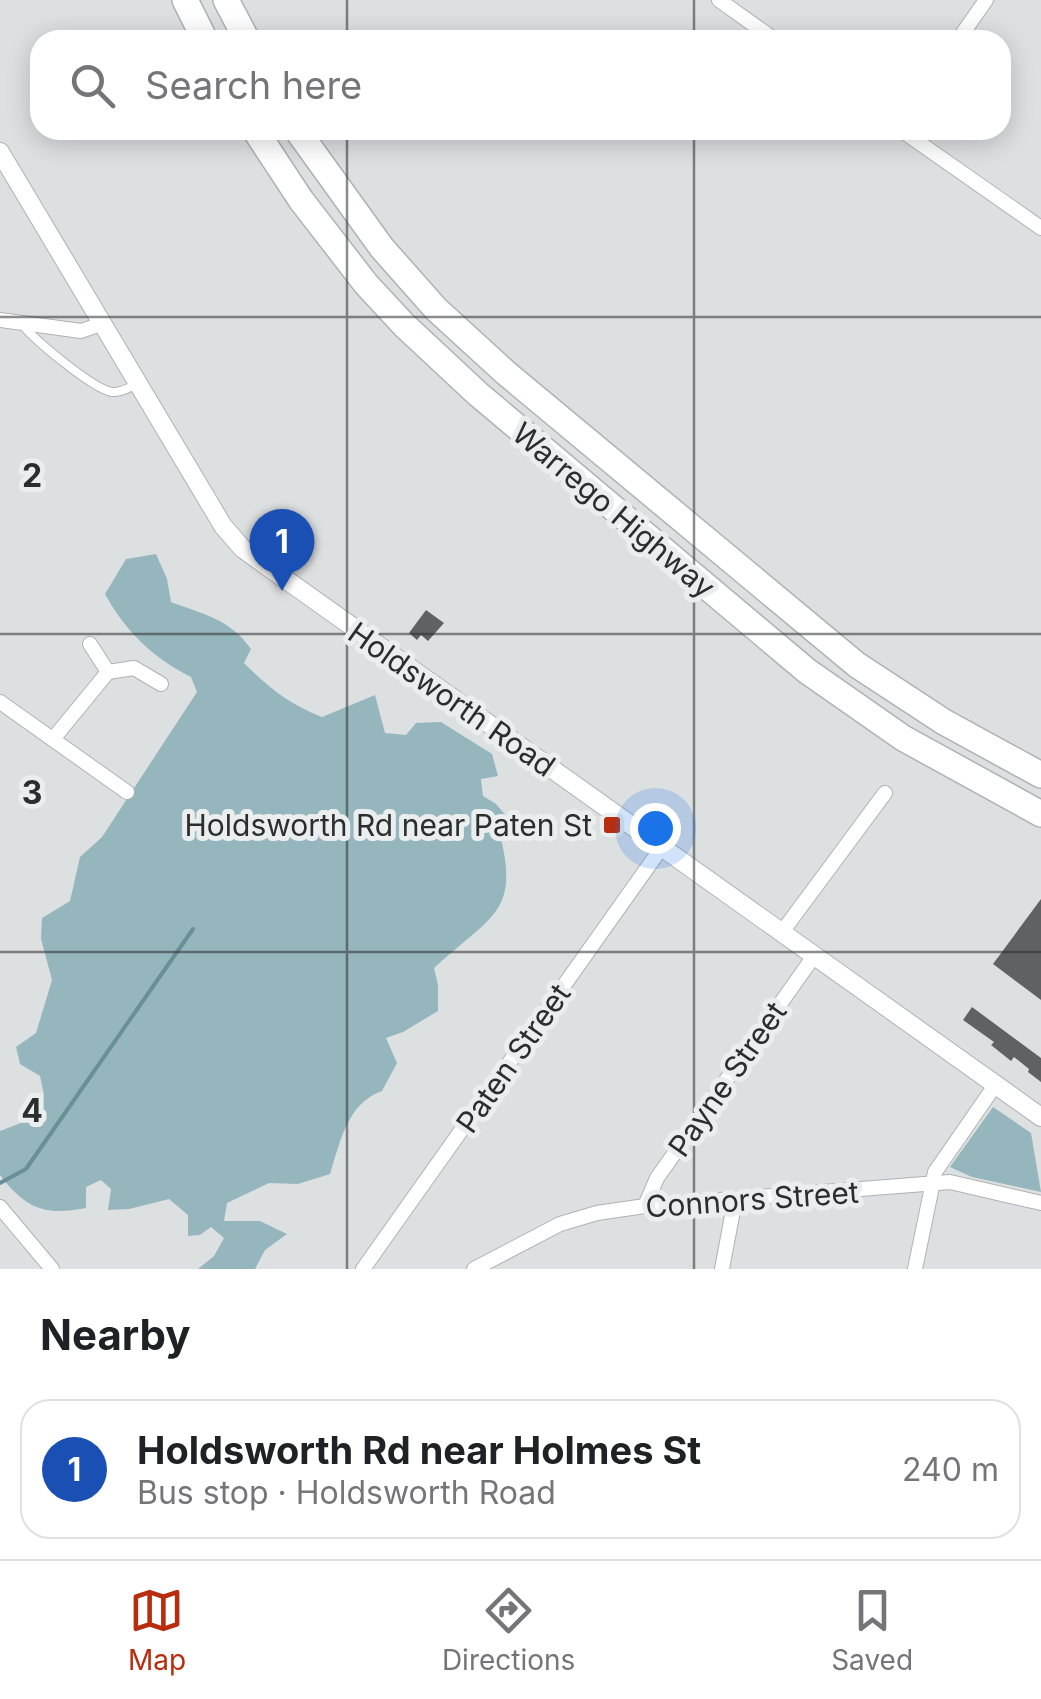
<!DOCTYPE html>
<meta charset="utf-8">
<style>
body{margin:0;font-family:Inter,sans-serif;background:#f6f6f6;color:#202124}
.you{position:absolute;left:655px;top:828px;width:35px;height:35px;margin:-25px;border:8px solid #fff;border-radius:50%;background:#1a73e8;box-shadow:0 0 0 15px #1a73e833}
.badge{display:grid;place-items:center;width:65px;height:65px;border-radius:50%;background:#b82d0e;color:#fff;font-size:32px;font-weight:700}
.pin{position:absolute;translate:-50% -82px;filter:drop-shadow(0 2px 5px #0008)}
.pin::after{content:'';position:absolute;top:52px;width:35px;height:30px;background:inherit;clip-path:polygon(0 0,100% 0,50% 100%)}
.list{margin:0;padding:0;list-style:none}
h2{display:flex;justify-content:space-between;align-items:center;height:130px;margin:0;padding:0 40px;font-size:42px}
h2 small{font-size:32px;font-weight:400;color:#757577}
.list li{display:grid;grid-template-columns:65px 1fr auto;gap:30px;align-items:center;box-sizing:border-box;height:140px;margin:0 20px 20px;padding:0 20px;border:2px solid #e0e0e0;border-radius:30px}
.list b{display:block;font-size:38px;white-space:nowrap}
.list p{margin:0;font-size:32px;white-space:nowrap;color:#757577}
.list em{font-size:32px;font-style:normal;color:#757577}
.icon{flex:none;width:55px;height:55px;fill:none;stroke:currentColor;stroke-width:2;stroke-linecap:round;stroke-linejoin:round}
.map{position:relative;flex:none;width:1041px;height:1269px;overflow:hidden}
.search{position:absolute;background:#fff;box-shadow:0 5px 25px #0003;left:30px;right:30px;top:30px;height:110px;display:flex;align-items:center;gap:25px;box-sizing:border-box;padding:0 35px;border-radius:30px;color:#757577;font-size:38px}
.sheet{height:290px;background:#fff}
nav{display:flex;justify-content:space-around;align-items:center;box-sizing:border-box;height:140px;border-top:2px solid #e0e0e0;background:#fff;font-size:28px;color:#757577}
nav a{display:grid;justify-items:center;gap:5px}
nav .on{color:#b82d0e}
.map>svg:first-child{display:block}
</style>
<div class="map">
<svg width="1041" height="1269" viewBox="0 0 1041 1269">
<rect width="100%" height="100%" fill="#dde0e1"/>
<g fill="#96b6be">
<path d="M156 554 167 579 171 602C203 614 230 619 251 649L244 663C269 688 289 704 322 717L375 695 385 733 406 735 416 723 441 722 492 754 498 776 481 779 483 796 496 804 507 817 497 823C522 913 495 912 434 968L438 985V1011L403 1032 386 1038 397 1063 382 1091C347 1103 340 1143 330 1174L298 1184 269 1183 227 1203 224 1221H260L287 1234 265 1250 255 1269H198L214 1256 224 1238 211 1227 200 1235 188 1236V1215L169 1199 129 1209 108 1210 111 1189 101 1180 86 1187V1208C45 1216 26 1209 0 1175V1131L26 1121 44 1095 40 1076 20 1064 16 1047 36 1033 52 980 41 939 42 918 70 901 80 857 102 837 197 692 191 677C152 657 126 632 105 594L126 559Z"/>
<polygon points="993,1107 1031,1133 1041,1192 972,1177 950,1167"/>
</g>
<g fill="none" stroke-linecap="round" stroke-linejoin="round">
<polyline stroke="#698f97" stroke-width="4" points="0,1183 26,1169 193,929"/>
</g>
<g fill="#5f6263">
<polygon points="426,610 444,623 428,641 421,635 417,640 409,633"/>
<polygon points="1041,899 1041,1000 993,964"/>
<polygon points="972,1007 1041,1058 1041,1082 1028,1072 1029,1069 1014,1057 1011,1061 991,1045 994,1042 963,1020"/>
</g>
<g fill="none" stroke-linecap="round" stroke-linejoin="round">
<defs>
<path id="service" d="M21 323C33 339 93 389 112 392 121 393 128 388 135 385"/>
<g id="minor">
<polyline points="719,0 775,40"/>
<polyline points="958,40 986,0"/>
<polyline points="901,130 1041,228"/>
<polyline points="0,320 81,331 101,324"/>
<polyline points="108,672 134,668 161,684"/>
<polyline points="0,702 127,792"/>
<polyline points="53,739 108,672 90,644"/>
<polyline points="782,932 885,793"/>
<polyline points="645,1206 657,1178 814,956"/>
<polyline points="0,1207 52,1269"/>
<polyline points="363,1269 662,847"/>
<polyline points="474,1269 560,1224 597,1213 645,1206 950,1182 1041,1203"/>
<polyline points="722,1269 735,1200"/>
<polyline points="915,1269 935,1172 996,1084"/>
</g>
<polyline id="tertiary" points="0,152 223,526 243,549 1041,1117"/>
<g id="motorway">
<polyline points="185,0 205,40"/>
<polyline points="226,0 247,40"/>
<polyline points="255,130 301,200 366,284 404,325 478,394 807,671 903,738 1041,814"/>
<polyline points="297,130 382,248 436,309 506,373 857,665 944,722 1041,775"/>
</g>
</defs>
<use href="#service" stroke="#aeb2b2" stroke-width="10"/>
<use href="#minor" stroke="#aeb2b2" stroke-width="16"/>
<use href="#tertiary" stroke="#aeb2b2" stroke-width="20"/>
<use href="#motorway" stroke="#aeb2b2" stroke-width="28"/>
<use href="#service" stroke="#fff" stroke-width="8"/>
<use href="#minor" stroke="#fff" stroke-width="14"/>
<use href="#tertiary" stroke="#fff" stroke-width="18"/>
<use href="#motorway" stroke="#fff" stroke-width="25"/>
</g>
<path fill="none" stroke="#2c2e2e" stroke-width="2.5" stroke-opacity="0.55" d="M347 0V40M694 0V40M347 130V1269M694 130V1269M0 317H1041M0 634H1041M0 952H1041"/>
<rect fill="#b82d0e" stroke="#eaeeee" stroke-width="4" x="602" y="815" width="20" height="20" rx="5"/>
<g text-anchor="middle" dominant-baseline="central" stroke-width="10" stroke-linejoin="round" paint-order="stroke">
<g font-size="30" fill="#2c2e2e" stroke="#eaeeee">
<text transform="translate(614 510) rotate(40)">Warrego Highway</text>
<text transform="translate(452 699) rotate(35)">Holdsworth Road</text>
<text transform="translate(513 1058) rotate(-55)">Paten Street</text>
<text transform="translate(727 1079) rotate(-55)">Payne Street</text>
<text transform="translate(752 1199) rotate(-4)">Connors Street</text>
</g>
<g font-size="30" fill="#2c2e2e" stroke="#eaeeee" text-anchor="end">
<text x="592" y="825">Holdsworth Rd near Paten St</text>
</g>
</g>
<g font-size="32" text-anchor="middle" font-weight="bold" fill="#2c2e2e" stroke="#eaeeee" stroke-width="10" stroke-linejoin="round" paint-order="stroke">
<text x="32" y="487">2</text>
<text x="32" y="804">3</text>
<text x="32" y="1122">4</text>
</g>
</svg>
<div class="you"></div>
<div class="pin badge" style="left:282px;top:591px;background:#1a4fb4">1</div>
<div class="search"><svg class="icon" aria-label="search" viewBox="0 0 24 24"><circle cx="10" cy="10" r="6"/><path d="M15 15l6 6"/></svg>Search here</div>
</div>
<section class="sheet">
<h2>Nearby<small></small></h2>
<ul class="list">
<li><span class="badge" style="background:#1a4fb4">1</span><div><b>Holdsworth Rd near Holmes St</b><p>Bus stop · Holdsworth Road</p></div><em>240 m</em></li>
</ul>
</section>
<nav>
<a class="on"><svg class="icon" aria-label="map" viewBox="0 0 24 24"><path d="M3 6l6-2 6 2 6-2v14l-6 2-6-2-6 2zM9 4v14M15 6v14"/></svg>Map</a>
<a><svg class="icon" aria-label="directions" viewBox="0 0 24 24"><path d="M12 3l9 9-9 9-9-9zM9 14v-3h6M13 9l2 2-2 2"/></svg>Directions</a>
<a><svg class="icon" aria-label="saved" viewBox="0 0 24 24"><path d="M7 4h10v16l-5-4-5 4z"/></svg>Saved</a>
</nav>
